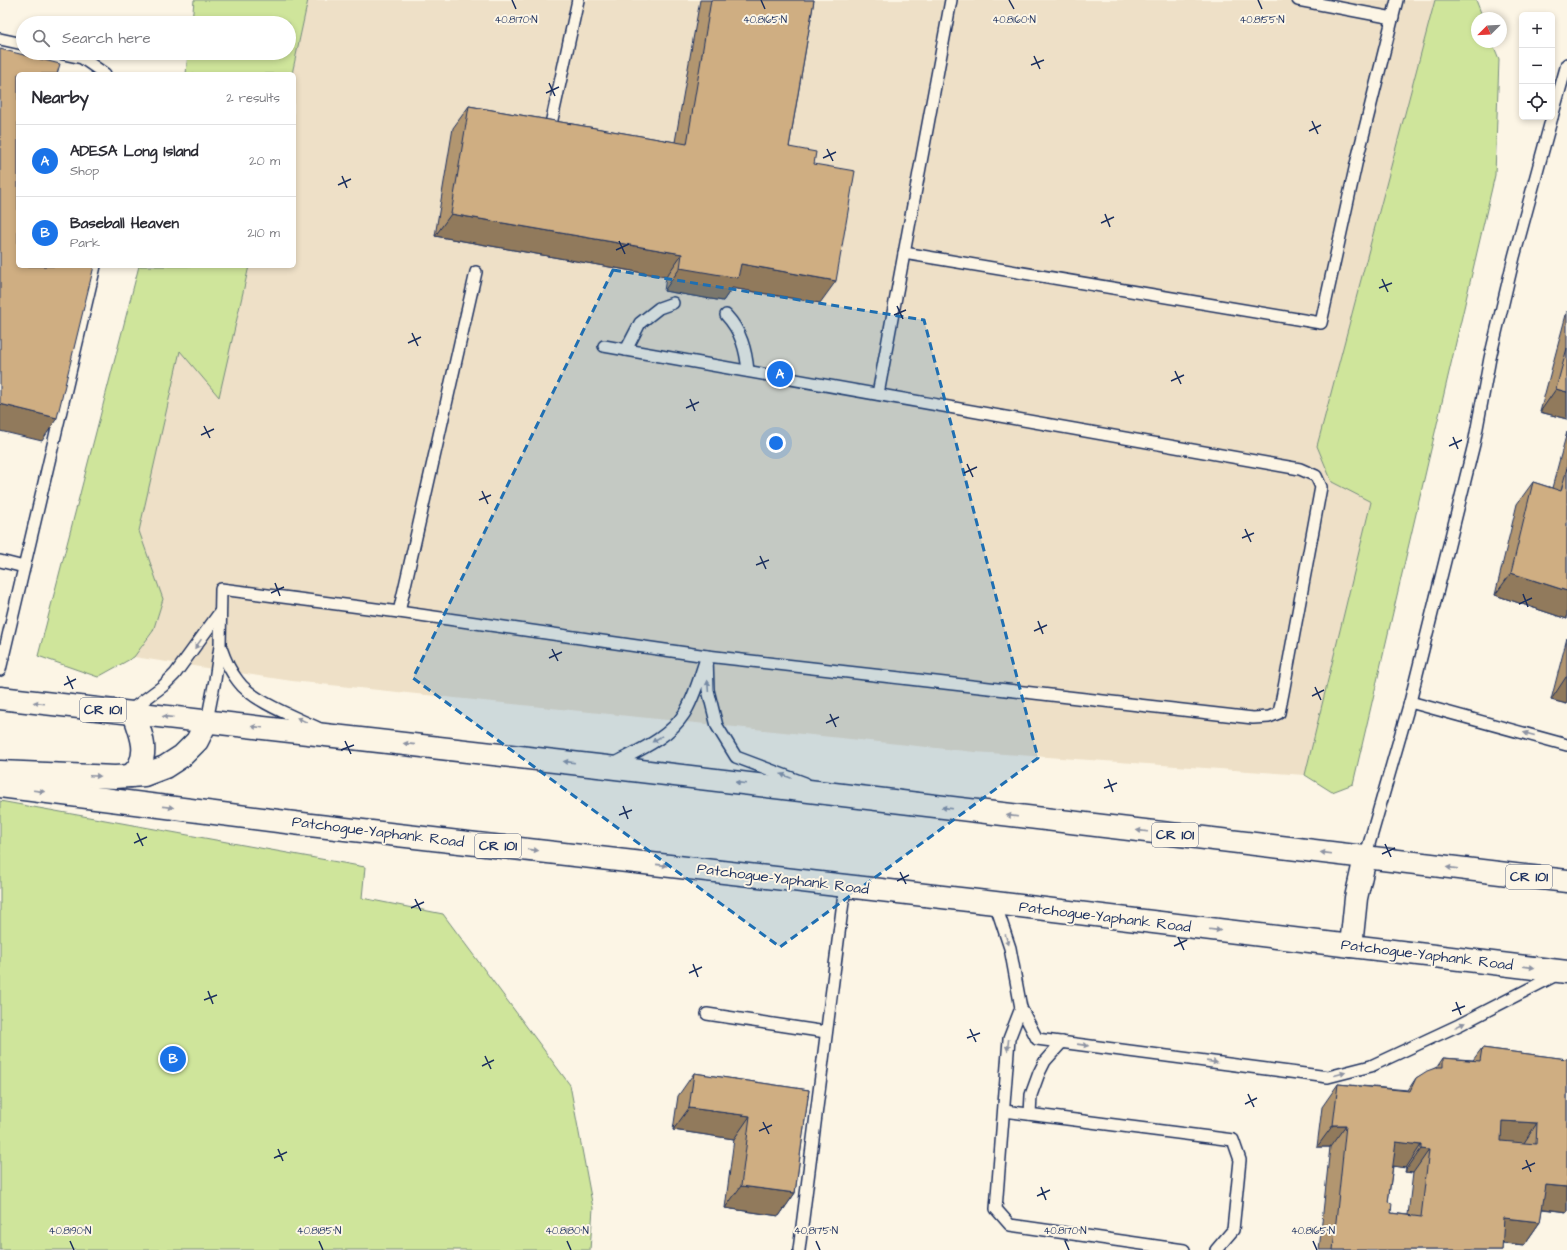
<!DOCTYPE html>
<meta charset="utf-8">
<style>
body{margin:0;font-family:"Architects Daughter",sans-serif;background:#f2f2f3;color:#2b2b33}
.controls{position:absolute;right:12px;top:12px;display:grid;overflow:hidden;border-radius:6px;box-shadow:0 2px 6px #0003}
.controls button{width:36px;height:36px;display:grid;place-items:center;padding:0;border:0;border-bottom:1px solid #e1e1e2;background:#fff;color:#2b2b33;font:20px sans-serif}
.compass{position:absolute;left:1471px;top:12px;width:36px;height:36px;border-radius:50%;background:#fff;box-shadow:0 2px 6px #0003;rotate:246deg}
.you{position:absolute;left:776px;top:443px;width:14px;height:14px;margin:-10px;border:3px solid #fff;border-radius:50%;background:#1a73e8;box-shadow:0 0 0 6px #1a73e833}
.badge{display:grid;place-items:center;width:26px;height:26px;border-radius:50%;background:#1a73e8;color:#fff;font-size:13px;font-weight:700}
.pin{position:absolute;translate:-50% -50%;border:2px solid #fff;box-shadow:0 1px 4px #0006}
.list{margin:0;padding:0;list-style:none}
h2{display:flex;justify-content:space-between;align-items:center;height:52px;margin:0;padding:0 16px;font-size:17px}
h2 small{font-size:13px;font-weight:400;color:#7c7c81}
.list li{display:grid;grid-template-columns:26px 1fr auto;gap:12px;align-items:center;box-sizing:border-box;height:72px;padding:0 16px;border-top:1px solid #e1e1e2}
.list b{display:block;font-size:15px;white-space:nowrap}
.list p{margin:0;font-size:13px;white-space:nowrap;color:#7c7c81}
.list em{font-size:13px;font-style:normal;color:#7c7c81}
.icon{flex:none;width:22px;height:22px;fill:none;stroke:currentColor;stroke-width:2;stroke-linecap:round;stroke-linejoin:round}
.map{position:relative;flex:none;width:1567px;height:1250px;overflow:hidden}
.search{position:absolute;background:#fff;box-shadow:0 2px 6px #0003;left:16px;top:16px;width:280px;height:44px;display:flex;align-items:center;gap:10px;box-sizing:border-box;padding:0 14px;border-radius:22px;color:#7c7c81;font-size:15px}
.panel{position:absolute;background:#fff;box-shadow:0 2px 6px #0003;left:16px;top:72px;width:280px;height:196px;border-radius:6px}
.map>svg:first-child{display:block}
</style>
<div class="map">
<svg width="1567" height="1250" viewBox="0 0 1567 1250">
<rect width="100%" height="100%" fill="#fcf5e5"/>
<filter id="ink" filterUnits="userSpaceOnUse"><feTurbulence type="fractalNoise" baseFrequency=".025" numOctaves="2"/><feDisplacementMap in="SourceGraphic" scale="8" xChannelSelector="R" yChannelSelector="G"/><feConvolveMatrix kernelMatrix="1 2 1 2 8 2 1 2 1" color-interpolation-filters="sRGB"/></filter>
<g filter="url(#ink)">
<polygon fill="#eee0c7" points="308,0 1435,0 1317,446 1332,482 1371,502 1305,775 975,752 292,681 134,657 153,631 163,599 139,531 180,350 219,396 249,266 294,266 294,74 292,74"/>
<g fill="#cfe59b" stroke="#758a7c">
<polygon points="194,0 308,0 292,74 186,74 188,53 289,53 289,23 192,23"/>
<polygon points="1435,0 1476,0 1483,18 1477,18 1477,42 1492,42 1499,59 1495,175 1353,784 1332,792 1305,775 1371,502 1332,482 1317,446"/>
<polygon points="139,266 249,266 219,397 180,351 139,531 163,599 153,631 134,657 98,677 38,656"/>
<polygon points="0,801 365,867 362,898 443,914 570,1085 593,1208 590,1250 0,1250"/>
</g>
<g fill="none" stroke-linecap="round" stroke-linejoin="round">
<defs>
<g id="service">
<polyline points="1298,0 1393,18"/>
<polyline points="0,39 23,44"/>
<polyline points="59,53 82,58 105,74"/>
<polyline points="1552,117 1567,64"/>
<polyline points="551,124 578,0"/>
<polyline points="904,253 1321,323 1356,164 1397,0"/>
<path d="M726 315C741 331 746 350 748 371"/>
<polyline points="626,350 640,323 659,308 673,303"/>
<polyline points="878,394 951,0"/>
<polyline points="0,561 24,567"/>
<polyline points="399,612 476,272"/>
<path d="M221 648C225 660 230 671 238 681 252 701 295 717 318 728"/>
<polyline points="0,670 95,266"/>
<polyline points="1410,702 1567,745"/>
<polyline points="128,712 163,686 175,674 220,612"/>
<polyline points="207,721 215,680 220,646 221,589 399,612 707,656 1253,718 1269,717 1279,713 1283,693 1321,487 1316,476 1300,469 604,346"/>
<path d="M611 765C637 751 668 739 684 714 695 697 700 675 707 656L708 690 717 726 736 757 805 783"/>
<polyline points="1365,858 1410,702 1474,444 1490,358 1514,257 1552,117"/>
<polyline points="995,903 1010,948 1021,1008 1037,1039 1328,1077 1371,1066 1459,1025 1558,974"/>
<polyline points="1021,1008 1009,1039 996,1209 1010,1225 1184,1250"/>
<polyline points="707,1014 826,1032"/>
<polyline points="1004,1111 1233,1140 1240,1160 1233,1230 1216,1250"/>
<polyline points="1030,1114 1031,1095 1039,1073 1045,1061 1062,1042"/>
<polyline points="799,1250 845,886"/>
</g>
<g id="primary">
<polyline points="0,698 607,767 1567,881"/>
<polyline points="0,772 115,777 144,775 165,767 182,756 197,741 207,721"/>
<path d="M131 776C133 773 137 770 139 766 149 749 139 730 134 713"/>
<polyline points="0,786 310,825 995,903 1567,972"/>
<polyline points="1351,946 1356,898 1365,858"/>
</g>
</defs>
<use href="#service" stroke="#1b2f5e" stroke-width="14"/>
<use href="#primary" stroke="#1b2f5e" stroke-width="25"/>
<use href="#service" stroke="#fcf5e5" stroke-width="11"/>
<use href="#primary" stroke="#fcf5e5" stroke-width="22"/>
</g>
<g fill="#b29670" stroke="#1b2f5e" fill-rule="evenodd">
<polygon points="700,0 814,0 789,147 814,164 820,303 732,288 723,301 664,291 666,277 435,236 453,128 469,106 675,142"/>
<polygon points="1567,311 1567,419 1540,412"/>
<polygon points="1567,432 1567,619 1495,595 1517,504 1533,482 1552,488"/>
<polygon points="1567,638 1567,704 1551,700"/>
<path d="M1482 1048 1567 1059V1212L1542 1209 1540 1222 1524 1245 1502 1243V1250H1319L1330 1147H1317L1322 1107 1338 1084 1408 1090 1416 1078 1437 1067 1443 1058 1473 1060ZM1393 1166 1406 1168 1405 1172 1413 1173 1408 1215 1391 1213 1388 1202Z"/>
<polygon points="694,1073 809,1090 795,1193 779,1216 725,1208 734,1139 673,1130 678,1096"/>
</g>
<g fill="#917a5b" stroke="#1b2f5e">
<polygon points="451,214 682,254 666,277 435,236"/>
<polygon points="741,264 836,281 820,303 732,288 723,301 664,291 680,268"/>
<polygon points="1556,389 1567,392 1567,419 1540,412"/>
<polygon points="0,404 57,418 42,441 0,431"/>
<polygon points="1511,573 1567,591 1567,619 1495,595"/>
<polygon points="1566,677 1567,677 1567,704 1551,700"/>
<polygon points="689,1108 750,1116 734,1139 673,1130"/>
<polygon points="1502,1121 1537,1123 1522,1146 1487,1143"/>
<polygon points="1333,1125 1346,1125 1330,1147 1317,1147"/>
<polygon points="1396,1142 1421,1145 1406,1168 1380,1164"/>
<polygon points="1421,1149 1429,1150 1413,1173 1405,1172"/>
<polygon points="1546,1185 1567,1187 1567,1212 1530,1207"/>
<polygon points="741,1186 795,1193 779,1216 725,1208"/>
<polygon points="1504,1218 1540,1222 1524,1245 1488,1241"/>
</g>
<g fill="#cfae82" stroke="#1b2f5e" fill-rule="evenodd">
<polygon points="711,0 814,0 789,147 816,152 814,164 855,171 836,281 741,264 738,278 680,268 682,254 451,214 469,106 687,144"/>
<polygon points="0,49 60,64 57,74 18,74 18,266 94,266 57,418 0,404"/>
<polygon points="1567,348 1567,392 1556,389"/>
<polygon points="1567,468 1567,591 1511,573 1533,482 1561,491"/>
<path d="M1482 1048 1567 1059V1187L1546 1185 1540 1222 1504 1218 1502 1250H1333L1346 1125H1333L1338 1084 1410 1091 1416 1078 1427 1071 1438 1067H1443V1058L1480 1061ZM1502 1121 1537 1123 1536 1144 1501 1141ZM1396 1142 1421 1145V1149L1429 1150 1421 1217 1391 1213 1392 1203 1388 1202Z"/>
<polygon points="694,1073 809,1090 795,1193 741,1186 750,1116 689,1108"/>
</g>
<defs><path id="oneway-solid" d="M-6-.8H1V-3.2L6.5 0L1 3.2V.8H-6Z"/></defs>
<g fill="#8c92a2">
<use href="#oneway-solid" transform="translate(198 644) rotate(125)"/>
<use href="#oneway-solid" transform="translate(708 686) rotate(-94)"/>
<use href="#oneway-solid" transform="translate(39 703) rotate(-174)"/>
<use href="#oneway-solid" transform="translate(168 717) rotate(-174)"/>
<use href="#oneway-solid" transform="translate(302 720) rotate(-154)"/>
<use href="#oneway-solid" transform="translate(257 727) rotate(-173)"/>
<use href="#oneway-solid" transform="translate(1529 734) rotate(-165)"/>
<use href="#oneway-solid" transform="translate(657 739) rotate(148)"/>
<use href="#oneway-solid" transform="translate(409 744) rotate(-174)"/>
<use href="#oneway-solid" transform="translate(569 762) rotate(-173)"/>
<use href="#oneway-solid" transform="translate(95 776) rotate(3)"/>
<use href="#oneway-solid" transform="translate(786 776) rotate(-159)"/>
<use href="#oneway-solid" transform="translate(741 783) rotate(-173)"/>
<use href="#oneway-solid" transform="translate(39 791) rotate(7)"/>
<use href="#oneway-solid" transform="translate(168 807) rotate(7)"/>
<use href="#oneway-solid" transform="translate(947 808) rotate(-173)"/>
<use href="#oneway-solid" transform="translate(1012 816) rotate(-173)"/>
<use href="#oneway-solid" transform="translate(1142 831) rotate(-173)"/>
<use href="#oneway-solid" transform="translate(533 850) rotate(6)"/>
<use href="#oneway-solid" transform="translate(1326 853) rotate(-173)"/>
<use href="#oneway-solid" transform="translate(662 865) rotate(6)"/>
<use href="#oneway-solid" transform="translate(1452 868) rotate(-173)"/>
<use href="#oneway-solid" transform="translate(1215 930) rotate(7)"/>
<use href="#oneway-solid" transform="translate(1007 940) rotate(73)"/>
<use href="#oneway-solid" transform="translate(1529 967) rotate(7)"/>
<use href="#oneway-solid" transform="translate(1460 1025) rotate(-26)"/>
<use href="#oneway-solid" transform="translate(1008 1045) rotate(96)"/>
<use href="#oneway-solid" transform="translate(1083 1045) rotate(8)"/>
<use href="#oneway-solid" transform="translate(1212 1062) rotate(8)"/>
<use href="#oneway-solid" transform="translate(1340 1074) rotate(-15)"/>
</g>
</g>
<path fill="#1f6fb2" fill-opacity="0.2" stroke="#1f6fb2" stroke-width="3" stroke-dasharray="8 5" stroke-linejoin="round" d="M613 270 924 320 1038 758 780 947 413 678Z"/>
<path fill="none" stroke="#1b2f5e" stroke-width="1.5" d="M512 0 516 9M761 0 765 9M1009 0 1014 9M1258 0 1262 9M1034 56 1040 69M1031 65 1044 60M549 83 555 96M546 93 559 87M1312 121 1318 134M1309 131 1321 125M827 149 833 161M823 158 836 152M342 176 347 188M338 185 351 179M1105 214 1110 227M1101 223 1114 217M619 241 625 254M616 250 629 244M1382 279 1388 292M1379 288 1392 283M897 306 903 319M894 315 906 310M412 333 418 346M408 343 421 337M1175 371 1181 384M1171 381 1184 375M690 399 695 411M686 408 699 402M204 426 210 438M201 435 214 429M1453 437 1458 449M1449 446 1462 440M967 464 973 477M964 473 977 467M482 491 488 504M479 500 491 495M1245 529 1251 542M1242 538 1254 533M760 556 766 569M756 565 769 560M275 583 280 596M271 593 284 587M1523 594 1528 607M1519 604 1532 598M1038 621 1043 634M1034 631 1047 625M552 649 558 661M549 658 562 652M67 676 73 689M64 685 76 679M1315 687 1321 700M1312 696 1324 690M830 714 836 727M826 723 839 717M345 741 351 754M341 750 354 745M1108 779 1113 792M1104 788 1117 783M623 806 628 819M619 815 632 810M137 833 143 846M134 843 147 837M1385 844 1391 857M1382 854 1395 848M900 872 906 884M897 881 909 875M415 899 421 911M411 908 424 902M1178 937 1184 950M1174 946 1187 940M693 964 698 977M689 973 702 967M208 991 213 1004M204 1000 217 995M1456 1002 1461 1015M1452 1011 1465 1006M970 1029 976 1042M967 1038 980 1033M485 1056 491 1069M482 1066 494 1060M1248 1094 1254 1107M1245 1104 1257 1098M763 1122 769 1134M759 1131 772 1125M278 1149 283 1161M274 1158 287 1152M1526 1160 1531 1172M1522 1169 1535 1163M1041 1187 1046 1200M1037 1196 1050 1190M70 1241 74 1250M319 1241 323 1250M567 1241 571 1250M816 1241 820 1250M1065 1241 1069 1250M1313 1241 1317 1250"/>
<g text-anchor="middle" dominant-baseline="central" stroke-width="4" stroke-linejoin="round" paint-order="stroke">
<g fill="#fcf5e5" stroke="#5e6a86" stroke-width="1">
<rect x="80" y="698" width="46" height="24" rx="3"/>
<rect x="1152" y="823" width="46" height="24" rx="3"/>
<rect x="475" y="834" width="46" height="24" rx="3"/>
<rect x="1506" y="865" width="46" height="24" rx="3"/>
</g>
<g font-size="14" font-weight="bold" fill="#1b2f5e">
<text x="103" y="710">CR 101</text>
<text x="1175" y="835">CR 101</text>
<text x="498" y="846">CR 101</text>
<text x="1529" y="877">CR 101</text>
</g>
<g font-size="15" fill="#1b2f5e" stroke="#fcf5e5">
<text transform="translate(378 832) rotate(7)">Patchogue-Yaphank Road</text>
<text transform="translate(783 879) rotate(7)">Patchogue-Yaphank Road</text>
<text transform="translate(1105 917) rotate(7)">Patchogue-Yaphank Road</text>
<text transform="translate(1427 955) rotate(7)">Patchogue-Yaphank Road</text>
</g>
</g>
<g font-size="10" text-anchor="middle" fill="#1b2f5e" stroke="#fcf5e5" stroke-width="4" stroke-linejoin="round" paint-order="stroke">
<text x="516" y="23">40.8170°N</text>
<text x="765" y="23">40.8165°N</text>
<text x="1014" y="23">40.8160°N</text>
<text x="1262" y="23">40.8155°N</text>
<text x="70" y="1234">40.8190°N</text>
<text x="319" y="1234">40.8185°N</text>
<text x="567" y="1234">40.8180°N</text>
<text x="816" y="1234">40.8175°N</text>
<text x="1065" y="1234">40.8170°N</text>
<text x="1313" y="1234">40.8165°N</text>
</g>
</svg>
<div class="controls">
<button>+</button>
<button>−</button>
<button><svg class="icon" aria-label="locate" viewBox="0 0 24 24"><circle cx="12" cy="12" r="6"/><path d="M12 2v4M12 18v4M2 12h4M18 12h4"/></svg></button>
</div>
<svg class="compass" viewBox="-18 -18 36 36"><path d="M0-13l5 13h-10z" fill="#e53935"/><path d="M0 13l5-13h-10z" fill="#7c7c81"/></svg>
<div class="you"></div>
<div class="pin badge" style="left:780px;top:374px">A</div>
<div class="pin badge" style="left:173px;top:1059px">B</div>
<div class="search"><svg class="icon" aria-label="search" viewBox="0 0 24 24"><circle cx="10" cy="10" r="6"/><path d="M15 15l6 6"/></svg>Search here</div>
<section class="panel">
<h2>Nearby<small>2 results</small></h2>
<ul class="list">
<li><span class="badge">A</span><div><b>ADESA Long Island</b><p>Shop</p></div><em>20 m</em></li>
<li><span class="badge">B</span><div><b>Baseball Heaven</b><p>Park</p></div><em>210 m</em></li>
</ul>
</section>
</div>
